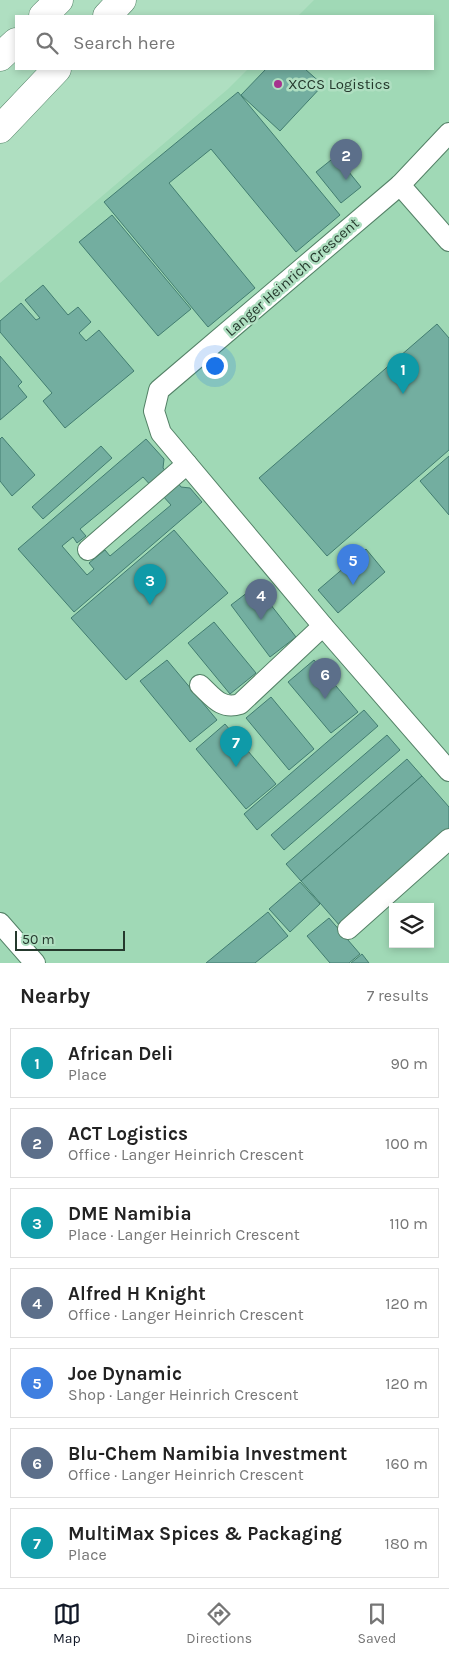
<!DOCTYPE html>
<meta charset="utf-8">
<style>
body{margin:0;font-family:Karla,sans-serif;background:#f2f2f2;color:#222}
.controls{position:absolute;right:15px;bottom:15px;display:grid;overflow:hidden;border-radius:0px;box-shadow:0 2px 8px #0003}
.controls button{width:45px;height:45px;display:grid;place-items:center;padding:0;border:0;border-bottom:1px solid #e0e0e0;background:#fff;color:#222;font:25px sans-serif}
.scale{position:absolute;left:15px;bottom:12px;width:110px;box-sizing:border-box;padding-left:5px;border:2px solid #25392d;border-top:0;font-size:14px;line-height:18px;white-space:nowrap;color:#25392d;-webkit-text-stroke:4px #afdfc1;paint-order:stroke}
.you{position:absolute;left:214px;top:365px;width:18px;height:18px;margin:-12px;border:4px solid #fff;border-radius:50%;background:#1a73e8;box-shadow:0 0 0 8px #1a73e833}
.badge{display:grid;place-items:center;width:32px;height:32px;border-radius:50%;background:#111827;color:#fff;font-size:16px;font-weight:700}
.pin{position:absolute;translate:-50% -41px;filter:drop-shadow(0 1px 2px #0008)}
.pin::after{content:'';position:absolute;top:26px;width:18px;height:15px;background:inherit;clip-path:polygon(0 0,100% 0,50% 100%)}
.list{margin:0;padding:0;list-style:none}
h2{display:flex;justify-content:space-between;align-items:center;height:65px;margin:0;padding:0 20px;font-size:21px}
h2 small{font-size:16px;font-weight:400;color:#767676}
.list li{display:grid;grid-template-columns:32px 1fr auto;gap:15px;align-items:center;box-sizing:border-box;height:70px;margin:0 10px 10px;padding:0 10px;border:1px solid #e0e0e0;border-radius:0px}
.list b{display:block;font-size:19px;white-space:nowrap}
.list p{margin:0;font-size:16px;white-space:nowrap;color:#767676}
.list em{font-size:16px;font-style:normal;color:#767676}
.icon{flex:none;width:28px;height:28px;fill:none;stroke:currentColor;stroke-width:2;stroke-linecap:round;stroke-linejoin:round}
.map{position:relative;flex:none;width:449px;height:963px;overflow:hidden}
.search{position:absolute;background:#fff;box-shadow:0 2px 8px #0003;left:15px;right:15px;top:15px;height:55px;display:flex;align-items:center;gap:12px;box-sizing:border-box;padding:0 18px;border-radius:0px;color:#767676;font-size:19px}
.sheet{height:625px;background:#fff}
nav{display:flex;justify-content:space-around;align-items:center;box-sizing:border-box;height:70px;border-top:1px solid #e0e0e0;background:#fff;font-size:14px;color:#767676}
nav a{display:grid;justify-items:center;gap:2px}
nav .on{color:#111827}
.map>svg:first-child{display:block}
</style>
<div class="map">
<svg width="449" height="963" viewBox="0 0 449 963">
<rect width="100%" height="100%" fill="#afdfc1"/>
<path fill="#a0d9b6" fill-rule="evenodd" d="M314 0H449V963H0V283L228 89 248 69H433V16H298ZM393 907H430V944H393Z"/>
<g fill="#73aea0" stroke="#427d70">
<polygon points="266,69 305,69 323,85 280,131 241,95"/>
<polygon points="238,92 340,215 296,252 211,149 169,183 255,288 208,327 104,202"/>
<polygon points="336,156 361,187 341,203 316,172"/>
<polygon points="112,215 191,309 158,336 79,242"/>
<polygon points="43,285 68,315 78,307 91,322 79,333 86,341 99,330 134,371 65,428 43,401 52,393 0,332 0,321 21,303 36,320 40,318 25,300"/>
<polygon points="437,324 449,338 449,450 327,556 259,478"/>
<polygon points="0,356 22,382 18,386 27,397 0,420"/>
<polygon points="2,437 35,475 12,496 0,481 0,439"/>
<polygon points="146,439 164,459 163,468 169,475 153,488 143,477 80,529 86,536 77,543 73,537 62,546 87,575 94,569 89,563 105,550 110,556 171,505 162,495 178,483 181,487 190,488 202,502 74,612 18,549"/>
<polygon points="101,446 112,458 43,519 32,507"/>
<polygon points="449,456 449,515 420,481"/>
<polygon points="174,530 228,593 126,680 71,618"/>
<polygon points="366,549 385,572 338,613 318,590"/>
<polygon points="256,586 296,637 270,657 231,605"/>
<polygon points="214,622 256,673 230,694 188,643"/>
<polygon points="167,660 217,720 190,742 140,681"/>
<polygon points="314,660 358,712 331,733 288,682"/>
<polygon points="271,697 314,749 289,770 246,718"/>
<polygon points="364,710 378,726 257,830 244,814"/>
<polygon points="225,724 276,784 246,809 196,749"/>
<polygon points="387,735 400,750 284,850 271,835"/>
<polygon points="407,759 422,776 301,881 286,864"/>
<polygon points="422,776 449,807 449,832 340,926 301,881"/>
<polygon points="300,882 320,904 290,932 269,909"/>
<polygon points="268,912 288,936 255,963 206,963"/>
<polygon points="329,918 360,954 349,963 330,963 307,936"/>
<polygon points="362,954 369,963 351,963"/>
</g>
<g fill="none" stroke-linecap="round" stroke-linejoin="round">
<defs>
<g id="minor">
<polyline points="449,133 400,185 159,390 154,411 161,433 323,626 449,771"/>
<polyline points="400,185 449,241"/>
<polyline points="88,550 187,464"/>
<path d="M200 685C213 697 221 710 240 704L323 626"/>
<polyline points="0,923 35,963"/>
<polyline points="348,929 449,839"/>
</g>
<g id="highway">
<polyline points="43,16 59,0"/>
<polyline points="107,16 122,0"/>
<polyline points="0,57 16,42"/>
<polyline points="0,129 57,69"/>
</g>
</defs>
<use href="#minor" stroke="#538166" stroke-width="22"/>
<use href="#highway" stroke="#538166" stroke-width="29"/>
<use href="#minor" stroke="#fff" stroke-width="20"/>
<use href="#highway" stroke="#fff" stroke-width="28"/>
</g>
<circle fill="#a6338e" stroke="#afdfc1" stroke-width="2" cx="278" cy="84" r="5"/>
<g text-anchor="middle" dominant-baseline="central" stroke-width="5" stroke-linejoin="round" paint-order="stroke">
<g font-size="15" fill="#25392d" stroke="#afdfc1" text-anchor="start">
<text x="288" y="84">XCCS Logistics</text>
</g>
<g font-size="15" fill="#25392d" stroke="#afdfc1">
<text transform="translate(292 277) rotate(-41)">Langer Heinrich Crescent</text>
</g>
</g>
</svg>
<div class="controls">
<button><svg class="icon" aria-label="layers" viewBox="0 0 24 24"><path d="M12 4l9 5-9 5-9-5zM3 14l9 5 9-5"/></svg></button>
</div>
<div class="scale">50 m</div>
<div class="you"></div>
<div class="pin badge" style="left:403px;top:394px;background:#0f9aa8">1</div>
<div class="pin badge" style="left:346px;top:180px;background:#5c6f8a">2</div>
<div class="pin badge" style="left:150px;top:605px;background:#0f9aa8">3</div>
<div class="pin badge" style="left:261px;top:620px;background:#5c6f8a">4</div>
<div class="pin badge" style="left:353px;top:585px;background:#3f7fe0">5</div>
<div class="pin badge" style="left:325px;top:699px;background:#5c6f8a">6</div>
<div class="pin badge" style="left:236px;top:767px;background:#0f9aa8">7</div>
<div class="search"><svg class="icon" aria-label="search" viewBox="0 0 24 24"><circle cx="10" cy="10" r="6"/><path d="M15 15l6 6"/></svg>Search here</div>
</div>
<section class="sheet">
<h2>Nearby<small>7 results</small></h2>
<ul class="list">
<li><span class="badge" style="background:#0f9aa8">1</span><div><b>African Deli</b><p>Place</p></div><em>90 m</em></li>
<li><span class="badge" style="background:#5c6f8a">2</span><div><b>ACT Logistics</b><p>Office · Langer Heinrich Crescent</p></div><em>100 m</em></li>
<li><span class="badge" style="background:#0f9aa8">3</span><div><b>DME Namibia</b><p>Place · Langer Heinrich Crescent</p></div><em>110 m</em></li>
<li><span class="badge" style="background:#5c6f8a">4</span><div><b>Alfred H Knight</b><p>Office · Langer Heinrich Crescent</p></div><em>120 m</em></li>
<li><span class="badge" style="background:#3f7fe0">5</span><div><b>Joe Dynamic</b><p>Shop · Langer Heinrich Crescent</p></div><em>120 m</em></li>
<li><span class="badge" style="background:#5c6f8a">6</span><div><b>Blu-Chem Namibia Investment</b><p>Office · Langer Heinrich Crescent</p></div><em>160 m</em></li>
<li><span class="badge" style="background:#0f9aa8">7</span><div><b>MultiMax Spices &amp; Packaging</b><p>Place</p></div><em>180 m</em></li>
</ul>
</section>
<nav>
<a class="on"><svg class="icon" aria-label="map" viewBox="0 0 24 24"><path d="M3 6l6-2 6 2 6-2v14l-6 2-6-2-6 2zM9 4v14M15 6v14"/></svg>Map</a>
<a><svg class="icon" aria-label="directions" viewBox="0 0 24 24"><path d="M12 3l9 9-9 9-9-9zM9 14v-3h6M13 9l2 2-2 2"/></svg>Directions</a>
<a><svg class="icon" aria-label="saved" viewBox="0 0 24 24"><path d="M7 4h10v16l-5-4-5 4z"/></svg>Saved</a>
</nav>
